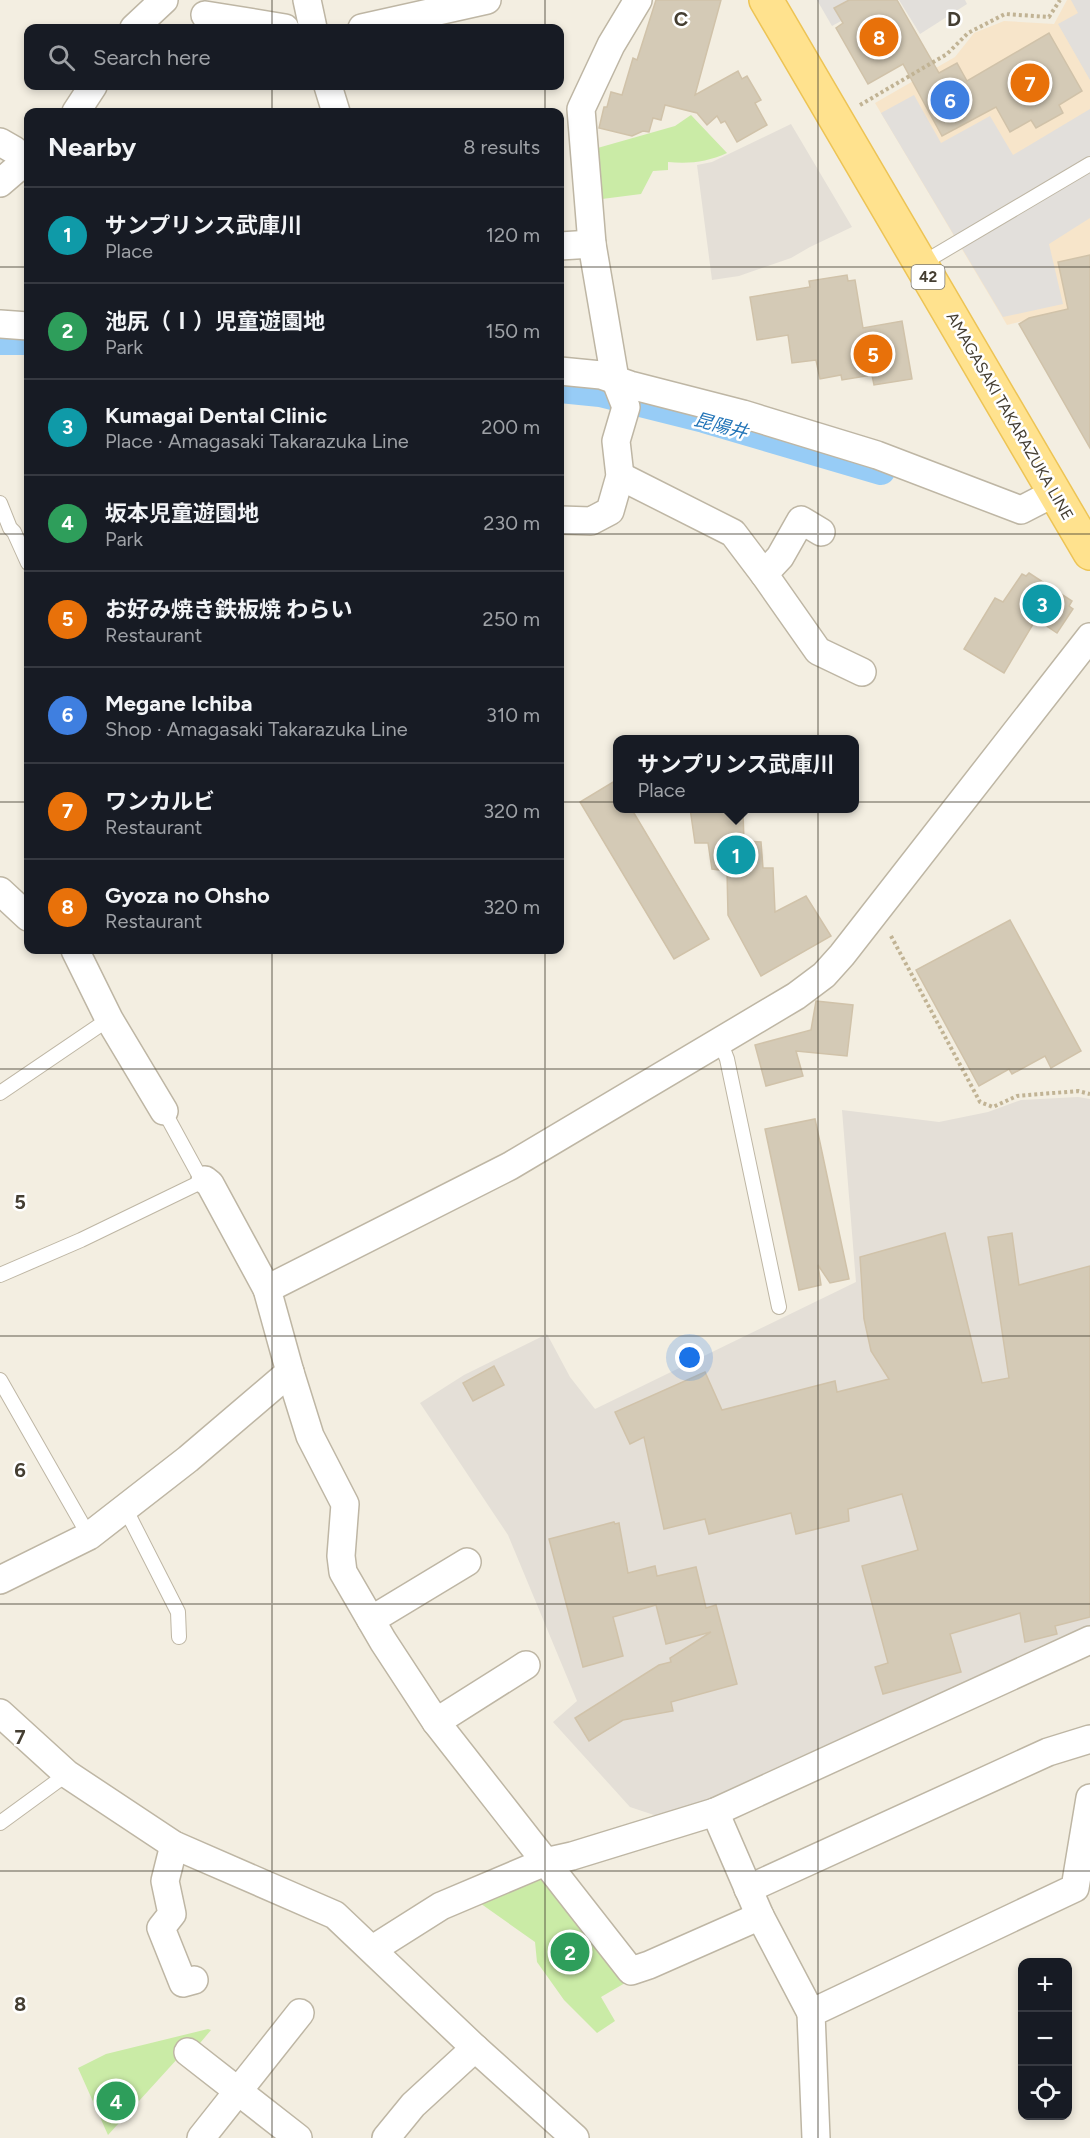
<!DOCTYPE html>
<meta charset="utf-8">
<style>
body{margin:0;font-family:Figtree,"Noto Sans JP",sans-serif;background:#242831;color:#f1f3f6}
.controls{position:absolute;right:18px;bottom:18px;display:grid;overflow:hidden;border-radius:12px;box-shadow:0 3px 9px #0003}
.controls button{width:54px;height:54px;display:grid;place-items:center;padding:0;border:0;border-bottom:2px solid #363941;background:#171b24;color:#f1f3f6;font:30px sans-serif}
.you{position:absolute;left:690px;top:1358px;width:21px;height:21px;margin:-15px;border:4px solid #fff;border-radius:50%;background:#1a73e8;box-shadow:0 0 0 9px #1a73e833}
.badge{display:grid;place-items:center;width:39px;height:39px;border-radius:50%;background:#ff370c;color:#fff;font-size:20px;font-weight:700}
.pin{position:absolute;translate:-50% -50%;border:3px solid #fff;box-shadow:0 2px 6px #0006}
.popup{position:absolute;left:613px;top:735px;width:246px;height:78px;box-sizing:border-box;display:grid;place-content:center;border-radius:12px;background:#171b24;filter:drop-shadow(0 2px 4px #0005);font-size:20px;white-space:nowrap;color:#9ea1a6}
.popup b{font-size:22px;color:#f1f3f6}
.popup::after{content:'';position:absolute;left:50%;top:100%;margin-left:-12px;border:12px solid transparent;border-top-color:#171b24}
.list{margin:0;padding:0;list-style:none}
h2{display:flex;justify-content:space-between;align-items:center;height:78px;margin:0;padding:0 24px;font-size:26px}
h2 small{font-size:20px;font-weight:400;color:#9ea1a6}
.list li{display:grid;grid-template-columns:39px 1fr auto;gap:18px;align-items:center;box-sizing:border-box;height:96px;padding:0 24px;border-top:2px solid #363941}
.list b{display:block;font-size:22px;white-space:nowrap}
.list p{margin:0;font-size:20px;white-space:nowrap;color:#9ea1a6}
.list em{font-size:20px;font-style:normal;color:#9ea1a6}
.icon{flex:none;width:33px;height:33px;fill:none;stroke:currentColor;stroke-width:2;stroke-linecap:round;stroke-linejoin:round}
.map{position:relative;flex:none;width:1090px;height:2138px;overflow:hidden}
.search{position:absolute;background:#171b24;box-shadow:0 3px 9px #0003;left:24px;top:24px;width:540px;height:66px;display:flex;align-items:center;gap:15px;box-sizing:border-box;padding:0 21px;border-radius:12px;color:#9ea1a6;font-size:22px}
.panel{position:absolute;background:#171b24;box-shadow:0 3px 9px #0003;left:24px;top:108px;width:540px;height:846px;border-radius:12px}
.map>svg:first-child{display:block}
</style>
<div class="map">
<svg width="1090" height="2138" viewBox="0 0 1090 2138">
<rect width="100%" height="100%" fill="#f3eee1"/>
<polygon fill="#f7e5ca" points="1067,0 1090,0 1090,305 1007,325 875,103 955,57 974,33 1004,21 1054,24"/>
<g fill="#e4dfd7">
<polygon points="791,124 852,227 810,247 791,258 739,276 712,280 697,165 712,162"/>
<polygon points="1078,1097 1090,1099 1090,1631 756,1780 663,1818 630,1807 553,1722 577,1701 508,1535 420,1403 464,1375 547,1334 570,1377 595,1409 856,1282 842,1110 939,1122 988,1112 1021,1100"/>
</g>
<g fill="#caeba6">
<path d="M691 115 727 153C707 162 690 164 668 162V170L653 171 641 194 602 199 594 149 675 126Z"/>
<polygon points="539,1873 625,1983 601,1997 615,2021 597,2033 564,2000 537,1962 535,1942 477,1901"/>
<polygon points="208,2029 211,2030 195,2049 189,2046 108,2135 78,2068 106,2054"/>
</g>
<g fill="#e2dfdb">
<polygon points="817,0 879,0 832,26"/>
<polygon points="899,0 965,0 967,4 920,34"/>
<polygon points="1071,0 1090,0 1090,80 1058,24 1078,13"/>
<polygon points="914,95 941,143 990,116 1013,155 1090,109 1090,218 1049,244 1063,304 1003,317 881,113"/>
</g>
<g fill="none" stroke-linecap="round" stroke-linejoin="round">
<g stroke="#97ccf6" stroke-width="28">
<polyline points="0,341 28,341"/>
<polyline points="560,389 600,393 704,419 881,471"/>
</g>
</g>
<g fill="#d4cab6" stroke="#d0c2a9" stroke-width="1.5">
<polygon points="656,0 721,0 695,95 738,71 742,79 747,76 761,100 755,103 767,125 737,142 725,121 721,123 717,116 707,125 697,113 665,105 661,120 653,118 649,132 643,131 632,136 599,128 604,107 607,107 611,92 622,95 633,58 637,60"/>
<polygon points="849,0 897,0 939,73 957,63 967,81 1049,33 1082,91 1059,105 1063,113 1036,128 1031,120 1010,132 996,107 942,136 903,64 868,84 836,28 843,23 834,8"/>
<polygon points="1090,255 1090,448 1019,324 1029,318 1068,309 1058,262"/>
<polygon points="847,275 848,281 855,280 863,328 902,321 912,379 874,385 872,375 842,380 841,375 820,379 816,360 792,363 788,335 757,340 750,297 810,287 809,281"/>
<polygon points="1029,573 1072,601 1069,606 1073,609 1057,633 1036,619 1004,673 964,649 995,598 1003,602 1022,574 1026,576"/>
<polygon points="618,779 618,808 631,808 709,939 674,959 580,802"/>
<polygon points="690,808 727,808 727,813 743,813 744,841 761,842 763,868 773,868 775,912 806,896 831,936 761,976 728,915 727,871 712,869 708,843 695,843"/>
<polygon points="1010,920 1081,1051 1051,1068 1045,1056 1012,1074 1009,1069 979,1086 916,970"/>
<polygon points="816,1001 853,1005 847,1056 796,1051 803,1076 766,1086 755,1045 811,1030"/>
<polygon points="815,1119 849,1279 830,1283 818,1265 821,1285 799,1290 765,1129"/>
<polygon points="945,1233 982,1383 1009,1378 988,1237 1012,1233 1019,1285 1090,1266 1090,1617 1055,1626 1057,1634 1025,1642 1020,1613 950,1634 961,1672 883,1694 875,1667 888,1663 862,1566 918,1550 902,1494 848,1509 849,1521 796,1534 791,1513 709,1534 705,1519 664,1529 644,1437 630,1444 615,1412 705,1372 722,1410 835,1381 837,1392 889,1379 871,1351 864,1319 860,1257"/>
<polygon points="494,1366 504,1385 473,1401 463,1383"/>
<polygon points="614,1522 615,1524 619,1523 628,1573 655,1566 657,1576 696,1567 706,1608 716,1605 737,1684 671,1702 673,1711 623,1720 589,1741 575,1718 659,1665 671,1662 670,1658 711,1632 666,1644 656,1605 613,1617 623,1656 583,1667 549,1539"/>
</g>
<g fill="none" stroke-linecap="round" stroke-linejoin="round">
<defs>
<g id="service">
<polyline points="921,264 1090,164"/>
<polyline points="0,503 10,528 14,532 28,563"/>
<polyline points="720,1041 727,1059 779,1307"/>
<polyline points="0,1093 109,1019"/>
<polyline points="0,1275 81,1240 205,1180 200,1177 164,1111"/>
<polyline points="0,1380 89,1536"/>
<polyline points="126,1510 178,1612 179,1637"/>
<polyline points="0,1823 67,1774"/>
</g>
<g id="minor">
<polyline points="307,0 313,28"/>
<polyline points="205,15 285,28"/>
<polyline points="134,28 164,0"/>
<polyline points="362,28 487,0"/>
<polyline points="328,86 336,112"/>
<polyline points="76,112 93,86"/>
<polyline points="0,142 14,150 26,161"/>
<polyline points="0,183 28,159"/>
<polyline points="560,246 592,244"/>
<polyline points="0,324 28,326"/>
<polyline points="560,371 601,375 630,385 743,414 877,455 1021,510 1054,493"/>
<polyline points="620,476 733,533 764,574"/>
<polyline points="560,520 591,521 610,511 620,476 616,441 626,407 615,379 592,244 581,109 611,45 638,0"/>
<polyline points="821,532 801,520 780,557 764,574 818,651 862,672"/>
<polyline points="0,891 28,917"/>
<polyline points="75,950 109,1019 164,1111"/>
<polyline points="205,1180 210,1184 267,1289"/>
<polyline points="0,1580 89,1536 188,1459 290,1372"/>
<polyline points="371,1620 467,1562"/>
<polyline points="0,1713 67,1774 174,1845 335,1915 475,2048 575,2138"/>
<polyline points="436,1722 526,1665"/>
<polyline points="715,1812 760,1916 811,2013"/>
<polyline points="174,1845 165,1881 172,1914 161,1928 183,1983 194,1980"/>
<polyline points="748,1889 1048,1752 1090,1739"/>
<polyline points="760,1916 649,1965 631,1971 436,1722 383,1641 343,1572 341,1556 345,1504 310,1436 290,1372 267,1289 510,1166 796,996 824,975 842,955 1090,637"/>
<polyline points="373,1949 441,1906 545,1862 572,1856 715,1812 1090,1640"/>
<polyline points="188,2052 298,2138"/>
<polyline points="201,2138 300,2013"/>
<polyline points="386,2138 413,2105 475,2048"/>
<polyline points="816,2138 811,2013 1075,1888 1090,1798"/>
</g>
<polyline id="primary" points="766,0 1090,553"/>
</defs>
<use href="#service" stroke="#beb6a4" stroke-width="16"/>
<use href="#minor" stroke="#beb6a4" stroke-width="30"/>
<use href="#primary" stroke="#edc455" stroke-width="36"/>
<g stroke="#c1b394" stroke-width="4" stroke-dasharray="3 3" stroke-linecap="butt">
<polyline points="860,105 947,54 968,33 1005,14 1049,17 1060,0"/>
<polyline points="891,936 980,1102 993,1107 1017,1096 1078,1091 1090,1094"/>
</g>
<use href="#service" stroke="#fff" stroke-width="14"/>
<use href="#minor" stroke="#fff" stroke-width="27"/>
<use href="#primary" stroke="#ffe28e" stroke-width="33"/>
</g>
<path fill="none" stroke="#443e32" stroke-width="1.5" stroke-opacity="0.55" d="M272 0V28M545 0V28M818 0V2138M272 86V112M545 86V112M0 267H28M560 267H1090M0 534H28M560 534H1090M0 802H28M560 802H1090M272 950V2138M545 950V2138M0 1069H1090M0 1336H1090M0 1604H1090M0 1871H1090"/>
<g text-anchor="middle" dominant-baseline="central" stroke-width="5" stroke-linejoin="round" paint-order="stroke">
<rect fill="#fff" stroke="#7c7870" stroke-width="1.5" x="911.5" y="265" width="33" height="24" rx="4.5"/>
<g font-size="15" font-weight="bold" fill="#443e32">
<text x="928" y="277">42</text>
</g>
<g font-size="16" fill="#443e32" stroke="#fff">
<text transform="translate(1010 416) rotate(60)">AMAGASAKI TAKARAZUKA LINE</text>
</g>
<g font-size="18" font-style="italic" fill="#2375b8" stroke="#fff">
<text transform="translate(721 426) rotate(15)">昆陽井</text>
</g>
</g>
<g font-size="20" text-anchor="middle" font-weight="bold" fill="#443e32" stroke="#fff" stroke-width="5" stroke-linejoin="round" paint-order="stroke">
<text x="681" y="26">C</text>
<text x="954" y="26">D</text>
<text x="20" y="1209">5</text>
<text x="20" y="1477">6</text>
<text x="20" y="1744">7</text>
<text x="20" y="2011">8</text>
</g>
</svg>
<div class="controls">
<button>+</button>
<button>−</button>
<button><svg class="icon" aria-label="locate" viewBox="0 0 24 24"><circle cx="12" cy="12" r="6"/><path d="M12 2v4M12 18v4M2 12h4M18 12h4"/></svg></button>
</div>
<div class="you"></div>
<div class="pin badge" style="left:736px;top:855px;background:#0f9aa8">1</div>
<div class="popup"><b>サンプリンス武庫川</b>Place</div>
<div class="pin badge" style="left:570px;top:1952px;background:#2e9e5b">2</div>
<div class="pin badge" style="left:1042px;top:604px;background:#0f9aa8">3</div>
<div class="pin badge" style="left:116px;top:2101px;background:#2e9e5b">4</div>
<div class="pin badge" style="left:873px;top:354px;background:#e8710a">5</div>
<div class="pin badge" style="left:950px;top:100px;background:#3f7fe0">6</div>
<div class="pin badge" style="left:1030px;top:83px;background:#e8710a">7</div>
<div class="pin badge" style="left:879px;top:37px;background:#e8710a">8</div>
<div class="search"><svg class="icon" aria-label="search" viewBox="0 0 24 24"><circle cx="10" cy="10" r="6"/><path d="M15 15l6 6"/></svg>Search here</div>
<section class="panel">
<h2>Nearby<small>8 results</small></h2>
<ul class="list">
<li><span class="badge" style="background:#0f9aa8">1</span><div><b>サンプリンス武庫川</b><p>Place</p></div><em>120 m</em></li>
<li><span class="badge" style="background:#2e9e5b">2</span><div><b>池尻（Ⅰ）児童遊園地</b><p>Park</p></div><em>150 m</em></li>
<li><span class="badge" style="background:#0f9aa8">3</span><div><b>Kumagai Dental Clinic</b><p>Place · Amagasaki Takarazuka Line</p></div><em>200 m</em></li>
<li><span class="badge" style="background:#2e9e5b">4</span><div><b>坂本児童遊園地</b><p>Park</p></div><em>230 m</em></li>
<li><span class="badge" style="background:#e8710a">5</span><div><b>お好み焼き鉄板焼 わらい</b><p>Restaurant</p></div><em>250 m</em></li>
<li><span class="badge" style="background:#3f7fe0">6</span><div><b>Megane Ichiba</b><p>Shop · Amagasaki Takarazuka Line</p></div><em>310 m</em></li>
<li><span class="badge" style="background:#e8710a">7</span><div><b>ワンカルビ</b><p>Restaurant</p></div><em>320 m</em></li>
<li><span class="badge" style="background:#e8710a">8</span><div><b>Gyoza no Ohsho</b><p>Restaurant</p></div><em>320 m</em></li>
</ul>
</section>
</div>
